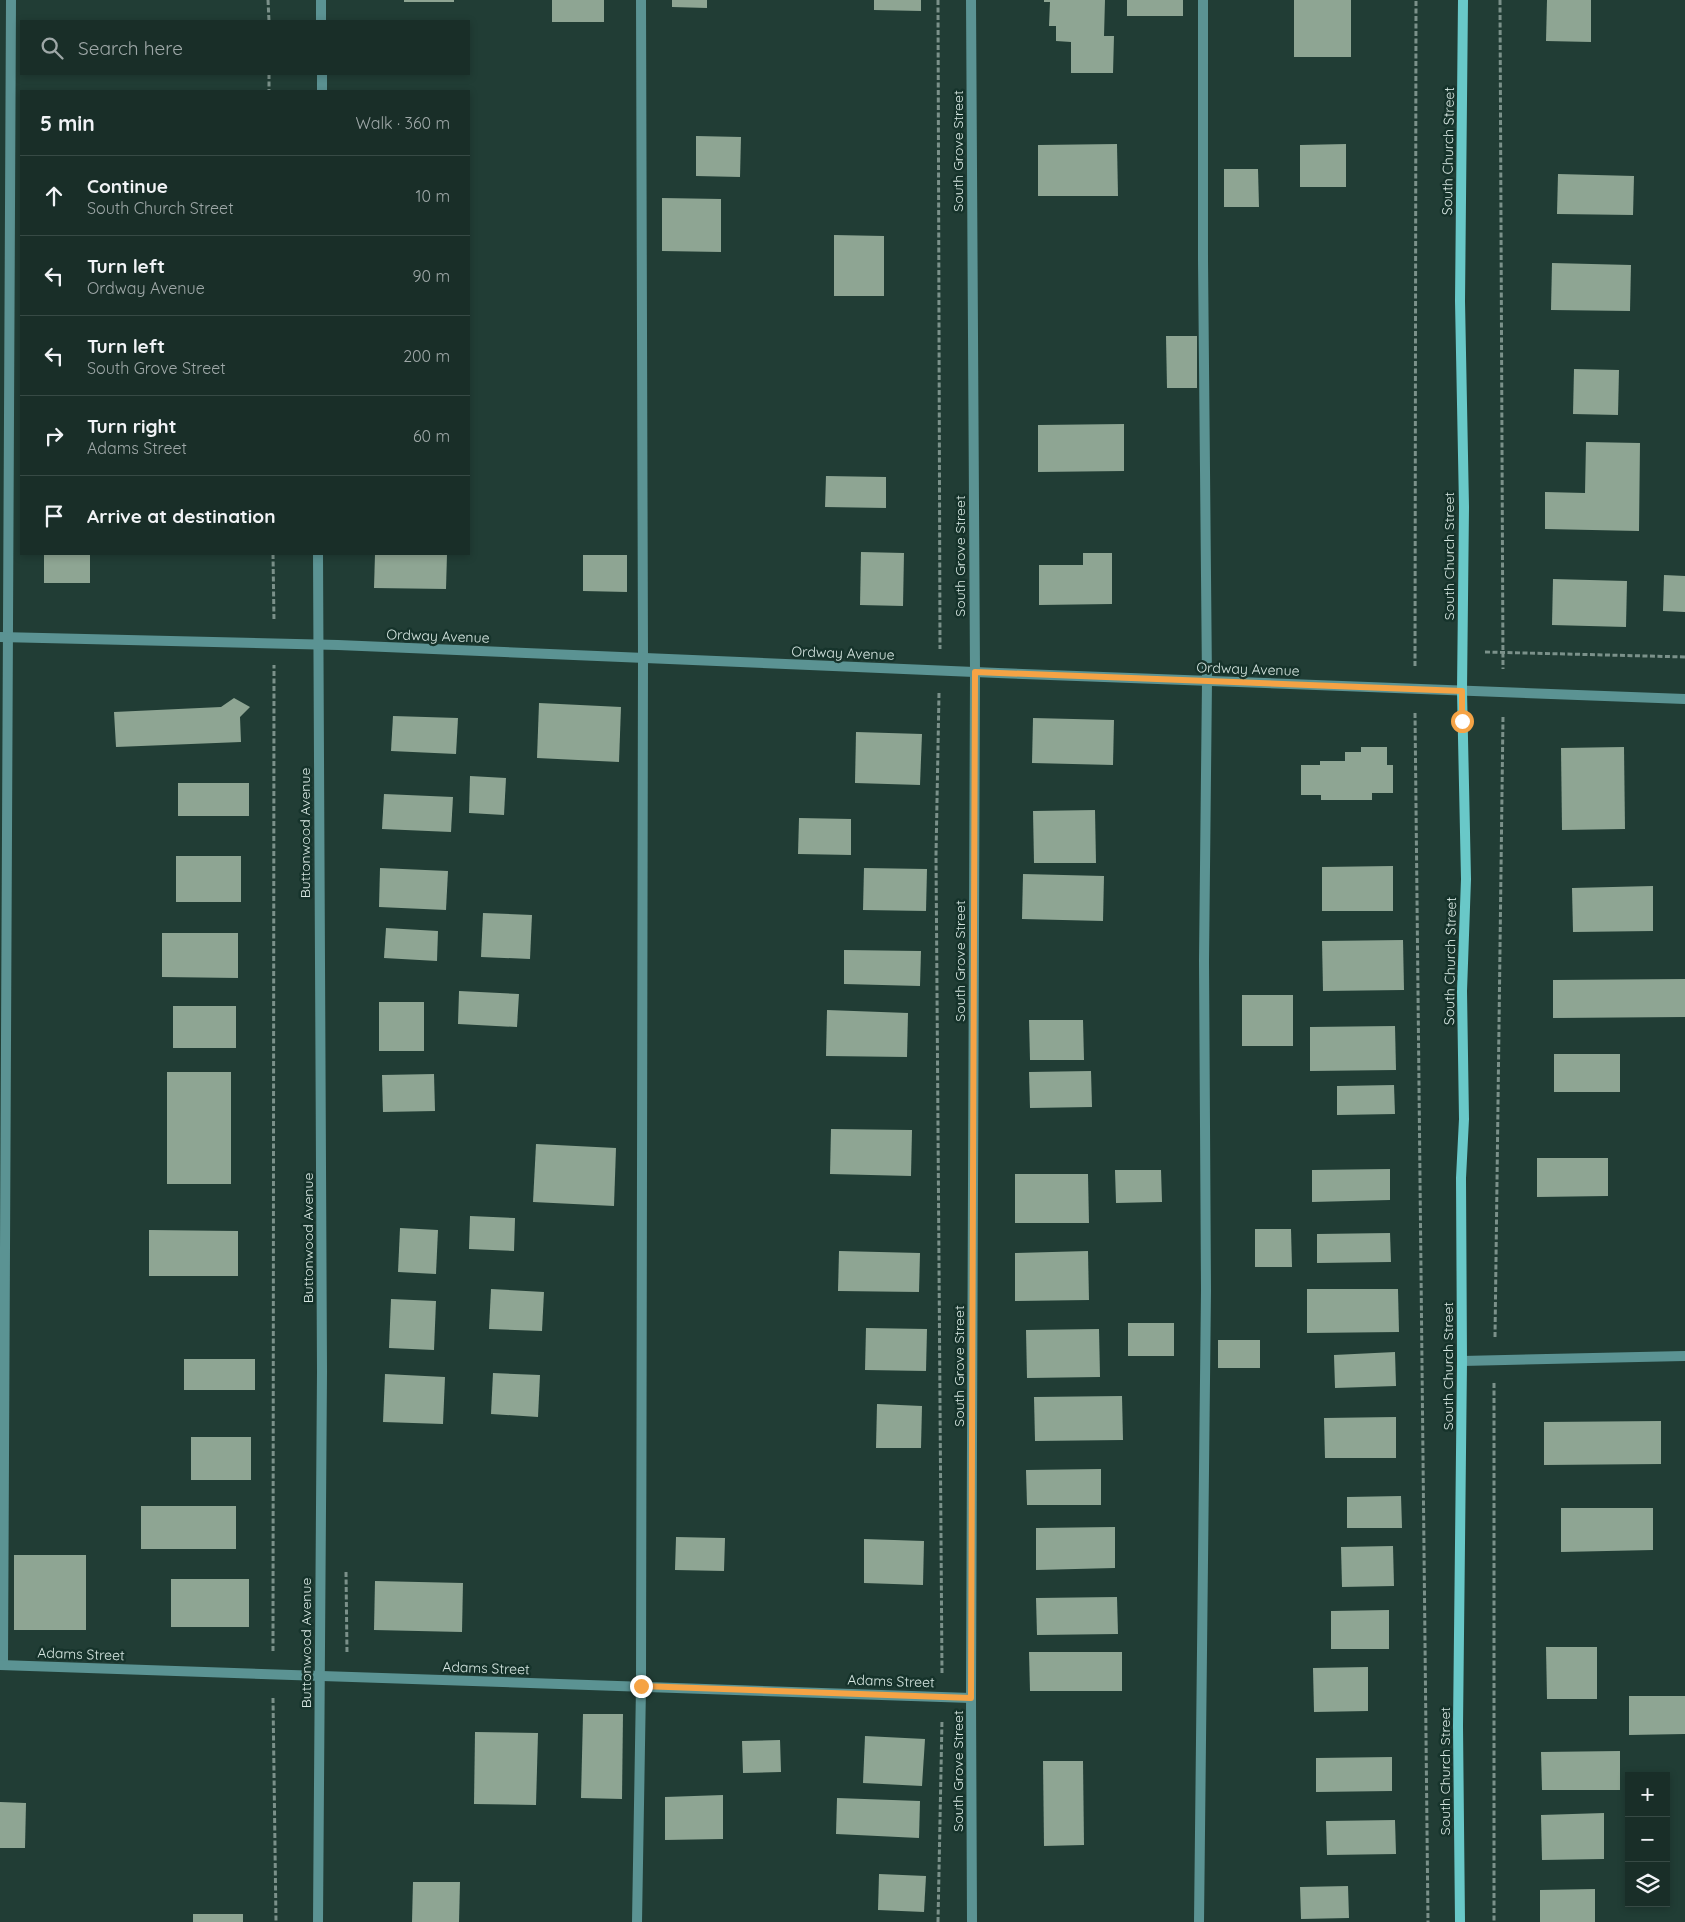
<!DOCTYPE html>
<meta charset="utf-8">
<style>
body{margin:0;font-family:Quicksand,sans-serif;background:#223630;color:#f1f3f6}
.controls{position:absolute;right:15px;bottom:15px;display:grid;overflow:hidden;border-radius:0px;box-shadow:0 2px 8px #0003}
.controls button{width:45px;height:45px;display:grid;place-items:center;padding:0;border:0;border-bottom:1px solid #374a45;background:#192e28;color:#f1f3f6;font:25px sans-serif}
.stop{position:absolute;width:15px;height:15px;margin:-11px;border:4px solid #f5a345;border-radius:50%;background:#fff}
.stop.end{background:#f5a345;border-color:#fff;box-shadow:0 1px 5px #0008}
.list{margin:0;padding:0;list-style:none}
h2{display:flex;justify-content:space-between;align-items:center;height:65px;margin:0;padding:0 20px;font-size:21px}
h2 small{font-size:16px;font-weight:400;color:#9fa8a8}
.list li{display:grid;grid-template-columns:32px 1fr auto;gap:15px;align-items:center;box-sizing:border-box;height:80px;padding:0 20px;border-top:1px solid #374a45}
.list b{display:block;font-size:19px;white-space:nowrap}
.list p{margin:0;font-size:16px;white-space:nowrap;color:#9fa8a8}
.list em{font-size:16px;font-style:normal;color:#9fa8a8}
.icon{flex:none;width:28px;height:28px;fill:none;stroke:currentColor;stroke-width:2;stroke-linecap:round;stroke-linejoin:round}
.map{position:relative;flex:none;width:1685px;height:1922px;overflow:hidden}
.search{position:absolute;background:#192e28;box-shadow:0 2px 8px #0003;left:20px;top:20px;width:450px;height:55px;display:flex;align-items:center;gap:12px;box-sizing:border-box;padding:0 18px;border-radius:0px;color:#9fa8a8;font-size:19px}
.panel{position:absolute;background:#192e28;box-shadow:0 2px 8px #0003;left:20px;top:90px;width:450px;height:465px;border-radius:0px}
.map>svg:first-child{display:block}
</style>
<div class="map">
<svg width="1685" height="1922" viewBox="0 0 1685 1922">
<rect width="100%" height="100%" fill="#213d35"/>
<g fill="#8ea593">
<rect x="404" y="0" width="50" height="2"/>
<rect x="552" y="0" width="52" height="22"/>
<polygon points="672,0 707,0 707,8 672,7"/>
<polygon points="874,0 921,0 921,11 874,10"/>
<polygon points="1044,0 1105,0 1104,36 1114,36 1113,73 1071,73 1071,42 1056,41 1056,26 1049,26 1050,2 1044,2"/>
<rect x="1127" y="0" width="56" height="16"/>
<rect x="1294" y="0" width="57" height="57"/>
<polygon points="1547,0 1591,0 1591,42 1546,41"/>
<polygon points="696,136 741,137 740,177 696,176"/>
<polygon points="1117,144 1118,196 1038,196 1038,145"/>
<polygon points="1346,144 1346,187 1300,187 1300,145"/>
<polygon points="1224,169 1258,169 1259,207 1224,207"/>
<polygon points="1558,174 1634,176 1633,215 1557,214"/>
<polygon points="662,198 721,199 721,252 662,251"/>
<polygon points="834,235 884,236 884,296 834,296"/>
<polygon points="1552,263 1631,265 1630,311 1551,310"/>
<polygon points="1166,336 1197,336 1197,388 1167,388"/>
<polygon points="1574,369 1619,370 1618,415 1573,414"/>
<polygon points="1124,424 1124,471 1038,472 1038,425"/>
<polygon points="1586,442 1640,443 1639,531 1545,529 1545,492 1585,493"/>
<polygon points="826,476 886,477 886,508 825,507"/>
<polygon points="861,552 904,553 903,606 860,605"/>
<polygon points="1083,553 1112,553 1112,604 1039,605 1039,565 1083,565"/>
<rect x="44" y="554" width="46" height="29"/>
<polygon points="375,554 447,554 446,589 374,588"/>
<polygon points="583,555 627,555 627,592 583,591"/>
<polygon points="1664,575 1685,576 1685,612 1663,611"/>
<polygon points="1553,579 1627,581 1626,627 1552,625"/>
<polygon points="234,698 250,707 240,717 241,742 116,747 114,712 221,707"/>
<polygon points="539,703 621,707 619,762 537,758"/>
<polygon points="393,716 458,718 456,754 391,751"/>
<polygon points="1033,718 1114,720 1113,765 1032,763"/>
<polygon points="856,732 922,734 920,785 855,783"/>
<polygon points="1361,747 1387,747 1387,765 1393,765 1393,793 1372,793 1372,800 1321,800 1321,795 1301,795 1301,765 1320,765 1320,761 1345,761 1345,752 1361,752"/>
<polygon points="1624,747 1625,829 1562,830 1561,748"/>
<polygon points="470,776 506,778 504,815 469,813"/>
<rect x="178" y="783" width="71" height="33"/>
<polygon points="384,794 453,797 451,832 382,829"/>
<polygon points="1095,810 1096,863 1034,863 1033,811"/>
<polygon points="799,818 851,819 851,855 798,854"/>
<rect x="176" y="856" width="65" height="46"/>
<polygon points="1393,866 1393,911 1322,911 1322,867"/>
<polygon points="380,868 448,871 446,910 379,907"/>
<polygon points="864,868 927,869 926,911 863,910"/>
<polygon points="1023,874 1104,876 1103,921 1022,919"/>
<polygon points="1653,886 1653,931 1573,932 1572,888"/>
<polygon points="483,913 532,915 530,959 481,957"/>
<polygon points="386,928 438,931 437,961 384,958"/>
<polygon points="162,933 238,933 238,978 162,977"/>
<polygon points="1403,940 1404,990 1323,991 1322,941"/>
<polygon points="844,950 921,951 920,986 844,984"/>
<polygon points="1685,979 1685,1017 1553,1018 1553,980"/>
<polygon points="459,991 519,994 517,1027 458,1024"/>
<rect x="1242" y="995" width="51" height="51"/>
<rect x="379" y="1002" width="45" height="49"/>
<rect x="173" y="1006" width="63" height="42"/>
<polygon points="827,1010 908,1013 907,1057 826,1056"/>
<polygon points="1029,1020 1083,1020 1084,1060 1030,1060"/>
<polygon points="1395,1026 1396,1070 1310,1071 1310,1027"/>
<rect x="1554" y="1054" width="66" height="38"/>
<polygon points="1091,1071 1092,1107 1030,1108 1029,1072"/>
<rect x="167" y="1072" width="64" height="112"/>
<polygon points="434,1074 435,1111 383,1112 382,1075"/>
<polygon points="1394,1085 1395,1114 1337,1115 1337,1086"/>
<polygon points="831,1129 912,1130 911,1176 830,1174"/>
<polygon points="536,1144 616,1148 614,1206 533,1202"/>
<polygon points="1537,1158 1608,1158 1608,1196 1537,1197"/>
<polygon points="1390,1169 1390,1200 1312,1202 1312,1170"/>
<polygon points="1115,1170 1161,1170 1162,1202 1116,1203"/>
<polygon points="1015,1174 1088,1174 1089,1223 1015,1223"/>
<polygon points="470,1216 515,1218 514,1251 469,1249"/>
<polygon points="400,1228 438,1230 436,1274 398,1272"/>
<polygon points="1255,1229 1291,1229 1292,1267 1255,1267"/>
<polygon points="149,1230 238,1231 238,1276 149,1276"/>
<polygon points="1390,1233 1391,1262 1317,1263 1317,1234"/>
<polygon points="839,1251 920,1253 919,1292 838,1291"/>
<polygon points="1088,1251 1089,1300 1015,1301 1015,1253"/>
<polygon points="491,1289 544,1292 542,1331 489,1329"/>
<polygon points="1307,1289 1398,1289 1399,1332 1307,1333"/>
<polygon points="391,1299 436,1301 434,1350 389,1348"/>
<rect x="1128" y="1323" width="46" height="33"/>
<polygon points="866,1328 927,1329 926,1371 865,1370"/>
<polygon points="1099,1329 1100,1377 1027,1378 1026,1330"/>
<rect x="1218" y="1340" width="42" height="28"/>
<polygon points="1395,1352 1396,1386 1335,1388 1334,1355"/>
<rect x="184" y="1359" width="71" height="31"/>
<polygon points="493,1373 540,1375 538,1417 491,1414"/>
<polygon points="385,1374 445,1377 443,1424 383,1422"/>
<polygon points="1122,1396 1123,1440 1035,1441 1034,1397"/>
<polygon points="877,1404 922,1406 921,1448 876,1448"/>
<polygon points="1396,1417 1396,1458 1325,1458 1324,1418"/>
<polygon points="1661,1421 1661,1464 1544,1465 1544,1422"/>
<rect x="191" y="1437" width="60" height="43"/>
<polygon points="1101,1469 1101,1505 1027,1505 1026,1470"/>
<polygon points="1401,1496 1402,1528 1347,1528 1347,1497"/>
<rect x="141" y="1506" width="95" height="43"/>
<polygon points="1561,1508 1653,1508 1653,1550 1561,1552"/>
<polygon points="1115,1527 1115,1568 1036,1570 1036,1528"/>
<polygon points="676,1537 725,1538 724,1571 675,1570"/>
<polygon points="864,1539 924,1541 923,1585 864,1583"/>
<polygon points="1393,1546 1394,1586 1342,1587 1341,1547"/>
<rect x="14" y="1555" width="72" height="75"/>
<rect x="171" y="1579" width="78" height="48"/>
<polygon points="375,1581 463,1583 462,1632 374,1630"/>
<polygon points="1117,1597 1118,1634 1037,1635 1036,1598"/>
<polygon points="1389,1610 1389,1649 1331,1649 1331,1611"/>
<polygon points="1546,1647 1597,1647 1597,1699 1547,1699"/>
<polygon points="1029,1652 1122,1652 1122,1691 1030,1691"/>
<polygon points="1368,1667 1368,1711 1314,1712 1313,1668"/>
<polygon points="1629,1696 1685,1696 1685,1734 1629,1735"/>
<polygon points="583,1714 623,1714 622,1799 581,1798"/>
<polygon points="475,1732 538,1733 536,1805 474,1804"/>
<polygon points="865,1736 925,1739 922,1786 863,1783"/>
<polygon points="780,1740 781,1772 743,1773 742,1741"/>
<polygon points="1620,1751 1620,1790 1542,1790 1541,1752"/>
<polygon points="1392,1757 1392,1791 1316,1792 1316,1758"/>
<polygon points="1043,1761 1083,1761 1084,1845 1044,1846"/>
<polygon points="723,1795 723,1839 665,1840 665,1797"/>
<polygon points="837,1798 920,1801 919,1838 836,1834"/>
<polygon points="0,1802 26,1803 25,1848 0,1848"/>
<polygon points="1604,1813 1604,1859 1542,1860 1541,1815"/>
<polygon points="1395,1820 1396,1854 1327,1855 1326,1821"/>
<polygon points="879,1874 926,1876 924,1912 878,1910"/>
<polygon points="413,1882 460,1882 459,1922 412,1922"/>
<polygon points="1348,1886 1349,1918 1301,1919 1300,1887"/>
<polygon points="1595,1889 1595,1922 1540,1922 1540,1890"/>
<rect x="193" y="1914" width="50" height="8"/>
</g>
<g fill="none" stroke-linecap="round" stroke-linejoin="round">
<g stroke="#7b918a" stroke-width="3" stroke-dasharray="5 2.5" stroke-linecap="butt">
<polyline points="268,0 269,21"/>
<polyline points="938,0 940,649"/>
<polyline points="1500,0 1503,669"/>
<polyline points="269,74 269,91"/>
<polyline points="273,554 274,621"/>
<polyline points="1485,652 1685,657"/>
<polyline points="1415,666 1416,0"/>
<polyline points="939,693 936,855 942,1674"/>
<polyline points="1415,713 1428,1922"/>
<polyline points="1495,1337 1503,716"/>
<polyline points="1494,1383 1494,1922"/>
<polyline points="346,1572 347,1653"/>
<polyline points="273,1651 274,665"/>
<polyline points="273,1698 276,1922"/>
<polyline points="938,1922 942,1720"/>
</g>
<g stroke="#5b9393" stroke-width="10">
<polyline points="1462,1361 1685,1356"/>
<polyline points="3,1665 11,0"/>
<polyline points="637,1922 641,1687 643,658 641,0"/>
<polyline points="1199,1922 1206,1290 1204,961 1207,681 1203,260 1203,0"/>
</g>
<g stroke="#5b9393" stroke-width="10">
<polyline points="321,0 321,21"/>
<polyline points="971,0 975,672 971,1698 972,1922"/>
<polyline points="322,74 322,91"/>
<polyline points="318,554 322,1371 318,1922"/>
<polyline points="0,637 338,645 998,673 1685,699"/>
<polyline points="0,1665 971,1698"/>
</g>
<polyline stroke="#69c8c8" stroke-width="10" points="1460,1922 1458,1726 1462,1361 1461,1178 1464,1119 1462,991 1466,879 1462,691 1464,507 1460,301 1463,0"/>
</g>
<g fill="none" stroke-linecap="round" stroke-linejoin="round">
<polyline stroke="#f5a345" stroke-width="6" points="641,1686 971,1698 975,672 1462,691 1462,721"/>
</g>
<g text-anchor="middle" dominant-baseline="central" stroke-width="5" stroke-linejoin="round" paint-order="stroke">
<g font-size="14" fill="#d7e7e2" stroke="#16332b">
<text transform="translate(958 151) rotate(-90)">South Grove Street</text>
<text transform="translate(1448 151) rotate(-89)">South Church Street</text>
<text transform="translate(960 556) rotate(-90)">South Grove Street</text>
<text transform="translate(1449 556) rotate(-90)">South Church Street</text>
<text transform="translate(438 636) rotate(2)">Ordway Avenue</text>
<text transform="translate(843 653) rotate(2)">Ordway Avenue</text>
<text transform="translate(1248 669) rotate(2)">Ordway Avenue</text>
<text transform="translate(305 833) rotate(-90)">Buttonwood Avenue</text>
<text transform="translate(960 961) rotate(-90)">South Grove Street</text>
<text transform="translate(1450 961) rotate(-89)">South Church Street</text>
<text transform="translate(308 1238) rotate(-90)">Buttonwood Avenue</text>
<text transform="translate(959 1366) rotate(-90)">South Grove Street</text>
<text transform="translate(1448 1366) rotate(-90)">South Church Street</text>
<text transform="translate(306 1643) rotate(-90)">Buttonwood Avenue</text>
<text transform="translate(81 1654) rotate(2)">Adams Street</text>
<text transform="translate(486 1668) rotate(2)">Adams Street</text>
<text transform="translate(891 1681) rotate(2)">Adams Street</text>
<text transform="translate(958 1771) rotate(-90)">South Grove Street</text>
<text transform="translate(1445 1771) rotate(-90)">South Church Street</text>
</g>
</g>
</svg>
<div class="controls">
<button>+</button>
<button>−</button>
<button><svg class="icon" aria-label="layers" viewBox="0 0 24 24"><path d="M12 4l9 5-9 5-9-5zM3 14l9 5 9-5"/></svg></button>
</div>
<div class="stop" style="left:1462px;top:721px"></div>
<div class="stop end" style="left:641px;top:1686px"></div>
<div class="search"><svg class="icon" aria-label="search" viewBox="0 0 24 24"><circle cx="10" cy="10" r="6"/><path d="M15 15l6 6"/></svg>Search here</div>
<section class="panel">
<h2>5 min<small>Walk · 360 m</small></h2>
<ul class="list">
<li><svg class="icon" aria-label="ahead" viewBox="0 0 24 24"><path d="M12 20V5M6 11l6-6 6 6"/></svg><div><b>Continue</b><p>South Church Street</p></div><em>10 m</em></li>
<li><svg class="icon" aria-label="left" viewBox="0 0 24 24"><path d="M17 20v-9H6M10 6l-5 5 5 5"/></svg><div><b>Turn left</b><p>Ordway Avenue</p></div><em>90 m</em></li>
<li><svg class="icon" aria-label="left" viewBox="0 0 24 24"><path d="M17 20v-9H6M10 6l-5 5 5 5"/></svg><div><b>Turn left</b><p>South Grove Street</p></div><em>200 m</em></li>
<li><svg class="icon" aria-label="right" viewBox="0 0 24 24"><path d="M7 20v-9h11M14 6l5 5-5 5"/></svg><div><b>Turn right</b><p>Adams Street</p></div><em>60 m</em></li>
<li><svg class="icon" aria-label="arrive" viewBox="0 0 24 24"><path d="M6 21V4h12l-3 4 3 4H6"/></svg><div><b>Arrive at destination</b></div></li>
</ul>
</section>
</div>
